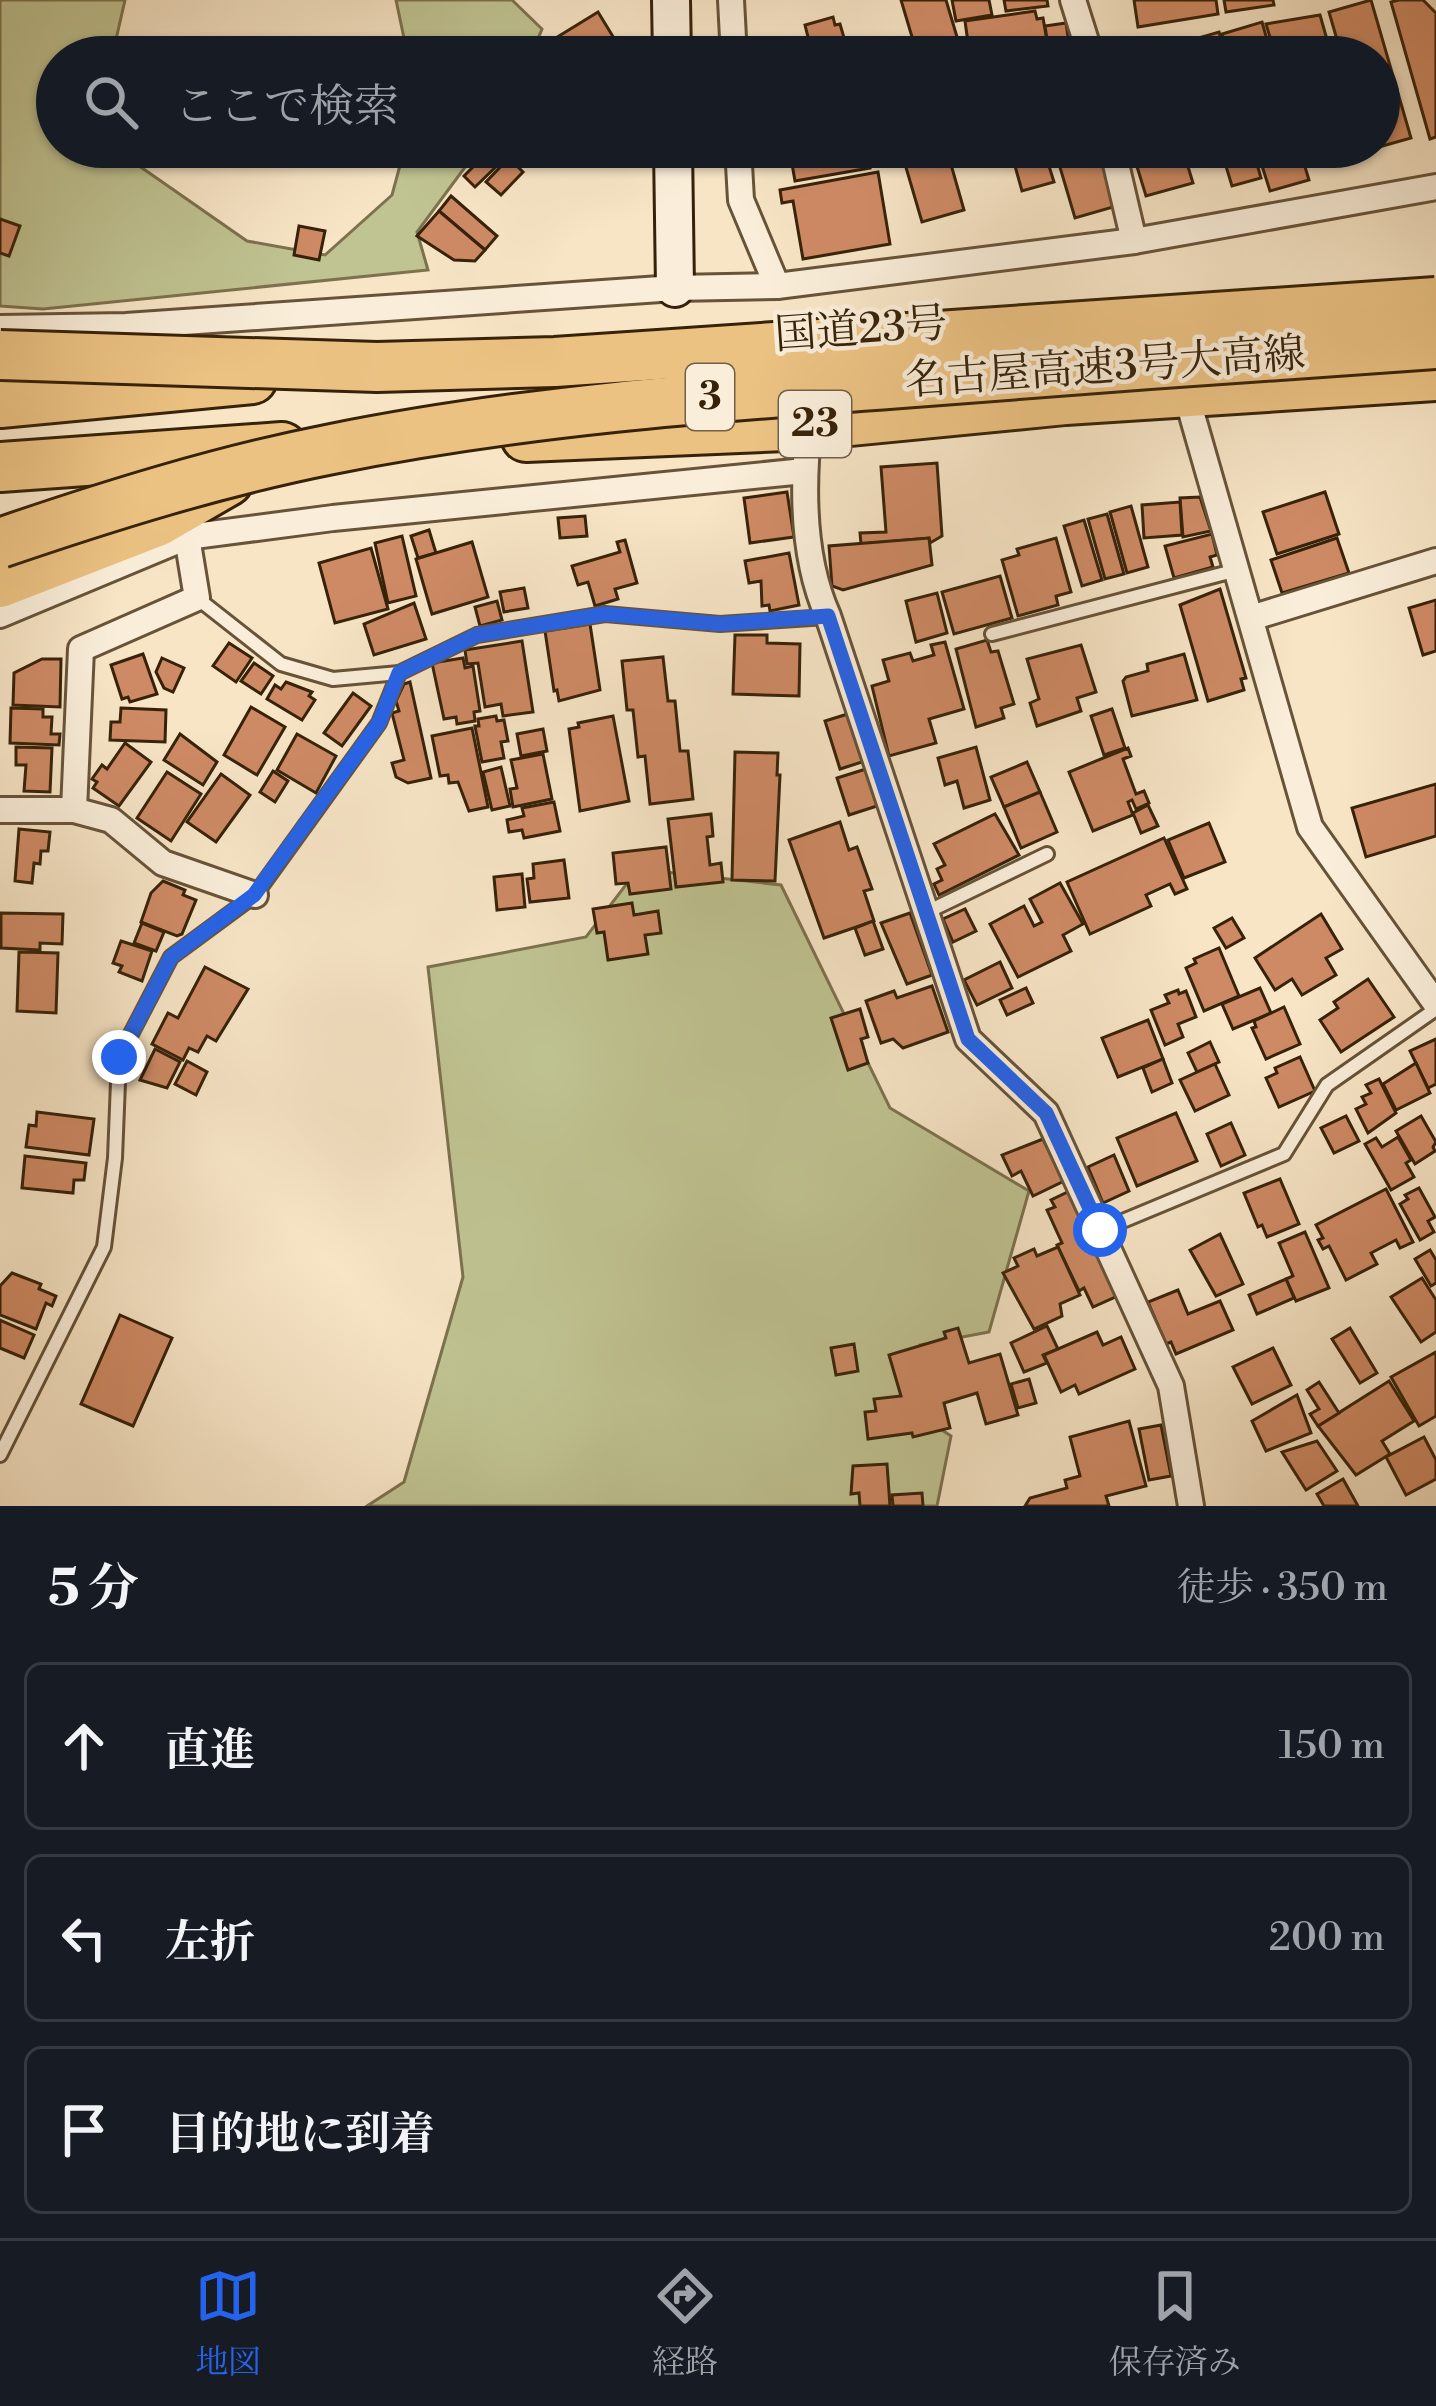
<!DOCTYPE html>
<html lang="ja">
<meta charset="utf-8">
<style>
body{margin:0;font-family:"Libre Bodoni","Noto Serif JP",serif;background:#242831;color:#f1f3f6}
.stop{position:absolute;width:36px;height:36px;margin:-27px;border:9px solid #2563eb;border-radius:50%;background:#fff}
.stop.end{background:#2563eb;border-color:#fff;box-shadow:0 3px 12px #0008}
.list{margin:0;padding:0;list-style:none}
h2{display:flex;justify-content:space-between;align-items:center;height:156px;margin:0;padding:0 48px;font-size:51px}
h2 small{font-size:39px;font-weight:400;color:#9ea1a6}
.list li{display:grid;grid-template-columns:78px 1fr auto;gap:36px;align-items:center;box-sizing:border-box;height:168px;margin:0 24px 24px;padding:0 24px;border:3px solid #363941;border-radius:18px}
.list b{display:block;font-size:45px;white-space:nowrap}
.list em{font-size:39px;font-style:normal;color:#9ea1a6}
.icon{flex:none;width:66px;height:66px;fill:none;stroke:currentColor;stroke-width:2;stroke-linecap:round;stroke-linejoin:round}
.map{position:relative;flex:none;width:1436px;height:1506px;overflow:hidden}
.search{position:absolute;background:#171b24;box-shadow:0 3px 9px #0004;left:36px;right:36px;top:36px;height:132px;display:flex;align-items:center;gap:30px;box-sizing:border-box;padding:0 42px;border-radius:66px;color:#9ea1a6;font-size:45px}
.sheet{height:732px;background:#171b24}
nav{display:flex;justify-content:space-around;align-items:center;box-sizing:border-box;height:168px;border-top:3px solid #363941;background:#171b24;font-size:33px;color:#9ea1a6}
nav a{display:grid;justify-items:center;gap:6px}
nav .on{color:#2563eb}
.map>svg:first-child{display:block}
</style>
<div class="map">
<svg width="1436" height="1506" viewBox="0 0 1436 1506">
<rect width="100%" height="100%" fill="#f7e5c6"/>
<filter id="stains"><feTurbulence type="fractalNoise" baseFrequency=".00167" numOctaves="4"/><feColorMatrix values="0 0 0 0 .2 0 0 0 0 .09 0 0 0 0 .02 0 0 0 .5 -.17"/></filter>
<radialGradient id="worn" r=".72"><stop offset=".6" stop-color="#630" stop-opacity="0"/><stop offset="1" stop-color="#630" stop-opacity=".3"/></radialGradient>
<g fill="#c0c392" stroke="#7c724e" stroke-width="3">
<polygon points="0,0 125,0 112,57 57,57 57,147 112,147 247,241 325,255 392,195 405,147 480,147 417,232 428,270 43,309 0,306"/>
<polygon points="396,0 512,0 542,29 530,57 408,57"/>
<polygon points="638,869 781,885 890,1108 1029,1191 989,1332 920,1345 902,1404 951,1436 937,1506 367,1506 404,1482 463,1277 428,967 586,937"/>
</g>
<g fill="#ce8a65" stroke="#372209" stroke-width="3">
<polygon points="901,0 946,0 963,57 918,57"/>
<polygon points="952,0 989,0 992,15 956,21"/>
<polygon points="1004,0 1047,0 1048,6 1006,11"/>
<polygon points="1134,0 1216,0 1218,14 1138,27"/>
<polygon points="1224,0 1273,0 1274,5 1226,12"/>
<polygon points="1371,0 1411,138 1379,147 1379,57 1342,57 1329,12"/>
<polygon points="1399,0 1423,0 1436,13 1436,137 1430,139 1391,2"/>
<polygon points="1035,11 1037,19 1043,18 1048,46 970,57 965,21"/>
<polygon points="598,12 623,53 616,57 554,57 546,44"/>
<polygon points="1320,15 1332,57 1276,57 1266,24"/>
<polygon points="833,17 835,25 840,24 849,55 813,57 805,25"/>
<polygon points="1262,22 1272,57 1229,57 1222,34"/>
<polygon points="1066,23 1069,43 1048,46 1045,26"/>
<polygon points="1219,32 1226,57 1162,57 1160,49"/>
<polygon points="806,40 809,57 762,57 782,53 780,45"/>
<polygon points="493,147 505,158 475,187 464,176"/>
<polygon points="789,147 867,147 870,168 795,181"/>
<polygon points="900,147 946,147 964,210 922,222"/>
<polygon points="1018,147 1043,147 1054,182 1022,191 1015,166 1023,164"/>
<polygon points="1054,147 1102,147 1120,205 1075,218"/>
<polygon points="1131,147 1182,147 1193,183 1146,196"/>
<polygon points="1244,147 1252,147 1261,178 1232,186 1222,153"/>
<polygon points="1256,147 1299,147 1309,180 1270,191"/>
<polygon points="509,158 523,172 501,195 486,182"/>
<polygon points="878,172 890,244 803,259 793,201 782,203 780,190"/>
<polygon points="451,196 497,236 485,250 439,211"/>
<polygon points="439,211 485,250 475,261 454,260 417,236"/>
<polygon points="0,219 20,226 9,256 0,253"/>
<polygon points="299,226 325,231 319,260 294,255"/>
<polygon points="937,463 942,536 930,543 929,538 861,544 860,533 886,532 881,467"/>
<polygon points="787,492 794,537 750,543 744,498"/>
<polygon points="1325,492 1339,534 1277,554 1263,512"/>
<polygon points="1200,497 1211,531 1183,537 1180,498"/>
<polygon points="1180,502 1182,535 1144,538 1142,505"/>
<polygon points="1131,506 1148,567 1127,573 1110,512"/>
<polygon points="1107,514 1124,574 1105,579 1088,519"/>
<polygon points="585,516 587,536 560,538 558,518"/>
<polygon points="1084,520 1102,580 1082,586 1064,526"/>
<polygon points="429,530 436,553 418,558 411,536"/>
<polygon points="1212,534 1217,555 1210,557 1213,567 1174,578 1165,546"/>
<polygon points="402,536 416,596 388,603 375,543"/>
<polygon points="929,538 932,565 843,590 832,586 829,546"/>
<polygon points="1056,538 1071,592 1056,596 1058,605 1018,616 1002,560 1019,555 1017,549"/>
<polygon points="1337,538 1349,573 1282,593 1271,560"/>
<polygon points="625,540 637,583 615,589 618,599 595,606 588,582 578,585 572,566 620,552 617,542"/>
<polygon points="472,542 488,597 432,614 416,559"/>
<polygon points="371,548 388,609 335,623 319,563"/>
<polygon points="789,553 799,605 770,611 769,605 762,606 761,581 749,583 745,561"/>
<polygon points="1000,576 1012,618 954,634 942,592"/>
<polygon points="524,588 528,608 504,612 500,592"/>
<polygon points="1220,589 1246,678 1241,679 1244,690 1208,701 1180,605"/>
<polygon points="937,593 947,633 916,642 906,601"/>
<polygon points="1436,600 1436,651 1423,655 1409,608"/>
<polygon points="497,601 502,620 480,626 475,607"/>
<polygon points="414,603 426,639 374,655 364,624"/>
<polygon points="590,624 600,690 559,701 557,690 554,691 545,631"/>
<polygon points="735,635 767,635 767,643 800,644 799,696 733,694"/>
<polygon points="987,640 991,652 998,651 1014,704 1001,708 1004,718 976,727 956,649"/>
<polygon points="522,641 533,712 503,716 501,704 485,707 478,663 467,664 465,650"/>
<polygon points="945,642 964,709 929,719 936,743 889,756 872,686 889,681 883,660 910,653 913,661 934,655 931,645"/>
<polygon points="229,643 252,658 236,682 213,666"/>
<polygon points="1081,645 1096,692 1077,698 1081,711 1037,726 1030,703 1039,699 1027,659"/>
<polygon points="143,654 157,694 130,702 128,697 122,699 111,665"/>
<polygon points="1184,654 1197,700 1132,716 1123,681 1126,677 1148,671 1147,664"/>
<polygon points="663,657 668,701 675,701 680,751 688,751 693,799 650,804 645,756 638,757 633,710 627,710 622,661"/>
<polygon points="162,658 184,668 173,692 164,688 156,672"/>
<polygon points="463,658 465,668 473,666 480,711 474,712 475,721 457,724 456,717 444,719 432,663"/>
<polygon points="42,659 61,659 60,707 13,705 14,673"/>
<polygon points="254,663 273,676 261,694 241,681"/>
<polygon points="286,682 312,692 309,696 315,700 302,720 267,699 275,685 281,689"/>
<polygon points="410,682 431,778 408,783 396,777 392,763 404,760 392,713 399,711 396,701 404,684"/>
<polygon points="353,693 371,706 342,746 324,733"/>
<polygon points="251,707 285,727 257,775 224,755"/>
<polygon points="11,708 43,709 43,717 52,717 51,734 60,734 59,745 10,743"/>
<polygon points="121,708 166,710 165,742 110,740 111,722 120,722"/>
<polygon points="1112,709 1125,748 1104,755 1091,716"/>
<polygon points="851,713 865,761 840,769 825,721"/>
<polygon points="496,716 497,721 504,720 508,741 501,742 504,758 482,762 475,726 479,726 478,719"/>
<polygon points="613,716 629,801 580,811 569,729 579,727 578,723"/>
<polygon points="472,728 488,807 469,811 458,782 449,783 448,775 440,776 432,736"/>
<polygon points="543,729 547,751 521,756 517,734"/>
<polygon points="180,734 217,762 203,785 164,760"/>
<polygon points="297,734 336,756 316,793 277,770"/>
<polygon points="125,743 151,762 119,806 93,788 97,782 92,779 102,765 107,769"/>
<polygon points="16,747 52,748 50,792 24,791 26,765 16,765"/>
<polygon points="976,747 990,800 964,808 957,781 945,785 938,758"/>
<polygon points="1128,748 1131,756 1123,759 1136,794 1144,791 1149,803 1136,809 1132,800 1128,802 1133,815 1093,831 1069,772"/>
<polygon points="735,752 778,753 777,775 780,775 775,881 732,880"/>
<polygon points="543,754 552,799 513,807 510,789 517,788 511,760"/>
<polygon points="1027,762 1040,792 1004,807 991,777"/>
<polygon points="501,767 510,806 492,810 483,772"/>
<polygon points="866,769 877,806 849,815 837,778"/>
<polygon points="273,771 288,781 275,802 260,792"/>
<polygon points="167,772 201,794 171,841 137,818"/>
<polygon points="221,774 250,795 216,842 187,822"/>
<polygon points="1436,784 1436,836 1366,857 1352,808"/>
<polygon points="1040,792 1057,832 1021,848 1004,807"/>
<polygon points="554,802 560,831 524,838 522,830 509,832 507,820 524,816 522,808"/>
<polygon points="1148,805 1158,826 1141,833 1133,813"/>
<polygon points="711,814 713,836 707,837 710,865 721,863 723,882 676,887 668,819"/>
<polygon points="995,814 1019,855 939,895 934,884 942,880 937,869 945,865 934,844"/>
<polygon points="840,822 849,850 857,847 872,889 864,891 874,921 824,938 789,840"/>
<polygon points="1209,823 1225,862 1184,878 1168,840"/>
<polygon points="19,829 50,832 48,851 41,851 40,864 34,863 32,883 15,881"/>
<polygon points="1164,838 1187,889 1175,894 1170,884 1146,895 1151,906 1090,934 1067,882"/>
<polygon points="666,847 671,889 630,894 628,883 616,884 613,853"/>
<polygon points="564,860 569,898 530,902 527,879 534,878 533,864"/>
<polygon points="522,874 525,907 497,910 494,877"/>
<polygon points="163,881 185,890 183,895 196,900 182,934 177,936 141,922 151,893"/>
<polygon points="1060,883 1083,924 1063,935 1071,951 1018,977 990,924 1024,906 1034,926 1042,922 1030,899"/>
<polygon points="632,903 634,915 658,911 661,933 645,935 648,954 608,960 604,932 597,933 593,909"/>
<polygon points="965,909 976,931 953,942 943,919"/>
<polygon points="1,913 63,914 62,944 40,943 40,950 1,948"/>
<polygon points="910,913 932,975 907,984 881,923"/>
<polygon points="1321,914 1342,949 1326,958 1336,975 1302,995 1292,979 1275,990 1255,958"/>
<polygon points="1232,918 1244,938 1226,948 1214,928"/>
<polygon points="873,921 883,949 865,955 855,928"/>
<polygon points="142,923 164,932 156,951 134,943"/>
<polygon points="121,941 152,951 142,981 119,972 122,966 113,963"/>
<polygon points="1219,948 1239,996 1204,1011 1186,968 1196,963 1194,959"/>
<polygon points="19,952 58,953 56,1013 17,1011"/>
<polygon points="1000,962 1012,988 977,1005 964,980"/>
<polygon points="205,967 248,989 216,1041 207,1036 198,1052 189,1048 183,1060 152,1044 168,1013 178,1018"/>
<polygon points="1368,979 1394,1017 1341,1052 1320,1020 1338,1008 1334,1002"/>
<polygon points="932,986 948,1032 903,1048 893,1039 881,1043 866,1001 894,991 897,998"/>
<polygon points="1026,988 1033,1003 1007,1015 1000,1000"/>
<polygon points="1260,988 1271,1013 1233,1029 1222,1004"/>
<polygon points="1178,990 1179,994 1186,991 1196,1017 1178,1024 1183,1037 1165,1045 1151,1010 1169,1003 1165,995"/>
<polygon points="1284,1007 1300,1044 1266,1059 1252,1028 1256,1027 1254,1021"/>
<polygon points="860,1009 868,1037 861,1039 868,1063 848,1070 831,1018"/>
<polygon points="1148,1020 1163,1059 1118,1077 1102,1038"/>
<polygon points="1436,1039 1436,1084 1428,1088 1410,1051"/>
<polygon points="1210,1042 1219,1062 1197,1072 1188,1053"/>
<polygon points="155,1049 180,1062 167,1088 140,1080"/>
<polygon points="1300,1057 1315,1091 1279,1107 1266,1078 1277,1073 1275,1068"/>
<polygon points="1163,1059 1172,1083 1152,1092 1143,1068"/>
<polygon points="187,1061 207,1072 196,1095 175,1084"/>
<polygon points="1416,1063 1430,1093 1396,1110 1383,1084"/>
<polygon points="1215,1064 1229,1095 1195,1111 1180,1080"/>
<polygon points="1379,1079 1396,1113 1368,1133 1356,1109 1366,1104 1362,1097 1371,1093 1366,1085"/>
<polygon points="37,1112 94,1119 89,1155 26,1147 29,1125 36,1126"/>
<polygon points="1176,1113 1197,1161 1137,1186 1117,1138"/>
<polygon points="1346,1116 1359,1141 1334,1153 1321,1128"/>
<polygon points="1421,1116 1436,1142 1433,1147 1435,1151 1415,1164 1396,1131"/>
<polygon points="1231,1123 1245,1155 1221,1166 1207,1134"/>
<polygon points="1398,1137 1411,1160 1406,1163 1414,1177 1391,1190 1365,1144 1376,1138 1382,1147"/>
<polygon points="1043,1139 1064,1181 1033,1196 1021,1171 1012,1176 1002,1155"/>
<polygon points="1114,1155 1129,1191 1103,1203 1088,1167"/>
<polygon points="25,1156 86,1163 84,1180 74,1180 73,1193 22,1188"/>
<polygon points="1280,1179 1299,1224 1267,1237 1262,1225 1258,1227 1244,1193"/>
<polygon points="1419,1188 1435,1217 1428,1221 1434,1232 1420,1240 1400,1204 1408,1199 1405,1195"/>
<polygon points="1074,1189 1122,1294 1093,1307 1084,1288 1079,1291 1057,1245 1062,1243 1047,1210 1055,1207 1051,1200"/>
<polygon points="1386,1189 1413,1242 1400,1248 1396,1240 1371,1253 1377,1264 1346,1280 1329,1246 1323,1249 1318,1240 1323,1238 1316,1225"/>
<polygon points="1305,1232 1329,1288 1296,1301 1286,1279 1293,1276 1279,1243"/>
<polygon points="1220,1234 1243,1284 1216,1296 1190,1250"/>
<polygon points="1058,1247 1080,1295 1060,1304 1062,1316 1034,1329 1003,1273 1018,1266 1014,1258 1034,1249 1037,1256"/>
<polygon points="1430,1250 1436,1260 1436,1283 1431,1286 1415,1259"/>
<polygon points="12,1273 41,1284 39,1289 56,1296 52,1306 46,1303 36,1329 0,1315 0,1286"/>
<polygon points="1422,1278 1436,1300 1436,1332 1421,1342 1391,1297"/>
<polygon points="1286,1279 1294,1298 1257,1314 1249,1295"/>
<polygon points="1178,1290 1188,1314 1220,1301 1233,1330 1176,1354 1171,1342 1166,1344 1148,1302"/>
<polygon points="120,1315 172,1338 133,1426 81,1404"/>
<polygon points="0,1320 34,1335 24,1358 0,1348"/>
<polygon points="1047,1326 1058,1349 1043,1355 1047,1363 1024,1372 1011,1343"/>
<polygon points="958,1328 969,1363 1000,1354 1018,1415 986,1424 977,1393 944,1403 950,1428 913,1437 912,1433 868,1439 865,1412 876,1411 874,1399 901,1396 889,1355 946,1338 944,1332"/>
<polygon points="1350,1328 1377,1373 1360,1383 1332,1339"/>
<polygon points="1097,1332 1103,1345 1121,1337 1135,1369 1079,1394 1075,1385 1061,1392 1044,1355"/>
<polygon points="854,1344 858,1371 836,1375 831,1348"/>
<polygon points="1273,1348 1291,1385 1252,1404 1233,1367"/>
<polygon points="1436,1352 1436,1416 1419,1426 1391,1377"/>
<polygon points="1029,1379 1036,1403 1018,1408 1011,1384"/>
<polygon points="1389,1381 1414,1421 1382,1441 1390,1454 1356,1475 1318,1426"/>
<polygon points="1319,1382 1339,1413 1318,1426 1310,1414 1319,1409 1307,1390"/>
<polygon points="1297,1395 1311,1433 1266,1451 1252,1421"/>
<polygon points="1129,1421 1146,1486 1106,1496 1109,1506 1025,1506 1030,1498 1067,1488 1065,1480 1080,1476 1070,1437"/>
<polygon points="1161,1425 1171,1476 1149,1480 1139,1429"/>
<polygon points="1424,1437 1436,1460 1436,1479 1406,1495 1386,1457"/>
<polygon points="1317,1441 1337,1471 1306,1490 1282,1452"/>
<polygon points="887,1464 890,1506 860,1506 859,1493 851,1494 853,1466"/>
<polygon points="1343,1479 1358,1506 1324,1506 1317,1494"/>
<polygon points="922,1493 923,1506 893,1506 892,1495"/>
</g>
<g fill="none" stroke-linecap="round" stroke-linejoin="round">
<defs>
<g id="lane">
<polyline points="197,598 281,664 333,679 399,673"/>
<polyline points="992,634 1237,570"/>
<polyline points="927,912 1047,854"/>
<polyline points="1101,1230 1284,1154 1327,1085 1436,1009"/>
<polyline points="0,1455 104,1247 115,1158 119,1057 171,957 255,895 379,723 399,673 477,635 605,614 720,624 827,617"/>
</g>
<g id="street">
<polyline points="731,0 734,57"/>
<polyline points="1073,0 1091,57"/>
<polyline points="738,147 741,200 777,286"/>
<polyline points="1112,147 1134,241"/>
<polyline points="0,328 126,326 675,288 777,286 1134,241 1436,187"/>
<polyline points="1186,394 1310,827 1436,1004"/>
<path d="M809 425C802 488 802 558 828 616L968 1039 1046 1113 1171 1386 1191 1506"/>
<polyline points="0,615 187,537 333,518 804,471"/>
<polyline points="1251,618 1436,561"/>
<polyline points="0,810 74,810 111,820 163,863 255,895"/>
<polyline points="74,810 81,649 197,598 187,537"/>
</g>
<g id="secondary">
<polyline points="671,0 672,57"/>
<polyline points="673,147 675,288"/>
</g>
<g id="highway">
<polyline points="0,403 252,379"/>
<polyline points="526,437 809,425 1065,400 1436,376"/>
<polyline points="0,467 282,447"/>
<polyline points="0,583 157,522 228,481"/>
</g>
</defs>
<use href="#lane" stroke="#675338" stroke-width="18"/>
<use href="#street" stroke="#675338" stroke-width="30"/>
<use href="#secondary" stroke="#372209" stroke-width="42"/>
<use href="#highway" stroke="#372209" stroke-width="54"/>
<use href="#lane" stroke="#faeeda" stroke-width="12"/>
<use href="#street" stroke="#faeeda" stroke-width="24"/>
<use href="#secondary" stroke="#faeeda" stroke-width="36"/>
<use href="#highway" stroke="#ecc283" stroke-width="48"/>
<defs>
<g id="highway-bridge">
<polyline points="0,355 377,367 555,362 1436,302"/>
<path d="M0 543C108 506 220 471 332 449 520 411 710 397 901 383 1079 369 1258 356 1436 344"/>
</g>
</defs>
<use href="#highway-bridge" stroke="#372209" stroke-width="54" stroke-linecap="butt"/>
<use href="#highway-bridge" stroke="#ecc283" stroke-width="48"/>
</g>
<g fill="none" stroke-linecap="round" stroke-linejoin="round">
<polyline stroke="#2563eb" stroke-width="15" points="119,1057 171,957 254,895 379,723 399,673 477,635 605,614 720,624 828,616 968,1039 1046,1113 1100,1230"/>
</g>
<g text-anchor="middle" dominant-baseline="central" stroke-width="9" stroke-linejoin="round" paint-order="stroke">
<g fill="#faeeda" stroke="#725f48" stroke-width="3">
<rect x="686" y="364" width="48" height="66" rx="9"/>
<rect x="779" y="391" width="72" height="66" rx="9"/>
</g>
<g font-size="39" font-weight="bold" fill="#372209">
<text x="710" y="397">3</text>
<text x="815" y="424">23</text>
</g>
<g font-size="42" fill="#372209" stroke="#faeeda">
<text transform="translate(861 330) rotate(-4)">国道23号</text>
<text transform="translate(1105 368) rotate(-4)">名古屋高速3号大高線</text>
</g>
</g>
<rect width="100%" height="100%" filter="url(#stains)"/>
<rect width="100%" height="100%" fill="url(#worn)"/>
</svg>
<div class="stop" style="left:1100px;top:1230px"></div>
<div class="stop end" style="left:119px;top:1057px"></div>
<div class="search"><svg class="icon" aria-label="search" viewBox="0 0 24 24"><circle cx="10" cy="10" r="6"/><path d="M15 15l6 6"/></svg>ここで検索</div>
</div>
<section class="sheet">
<h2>5 分<small>徒歩 · 350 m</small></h2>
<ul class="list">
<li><svg class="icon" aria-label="ahead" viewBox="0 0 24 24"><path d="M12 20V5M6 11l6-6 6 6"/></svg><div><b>直進</b></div><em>150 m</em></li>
<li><svg class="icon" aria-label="left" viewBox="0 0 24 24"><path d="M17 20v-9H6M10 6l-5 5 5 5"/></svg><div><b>左折</b></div><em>200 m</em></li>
<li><svg class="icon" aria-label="arrive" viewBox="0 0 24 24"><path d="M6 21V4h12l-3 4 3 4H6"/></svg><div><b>目的地に到着</b></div></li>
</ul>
</section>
<nav>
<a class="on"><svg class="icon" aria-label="map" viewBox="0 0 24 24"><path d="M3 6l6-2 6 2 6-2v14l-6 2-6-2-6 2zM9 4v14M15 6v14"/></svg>地図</a>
<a><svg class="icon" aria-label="directions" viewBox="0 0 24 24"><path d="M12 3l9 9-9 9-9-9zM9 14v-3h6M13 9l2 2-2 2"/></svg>経路</a>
<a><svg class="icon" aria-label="saved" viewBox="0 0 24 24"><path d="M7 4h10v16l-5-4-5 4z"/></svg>保存済み</a>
</nav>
